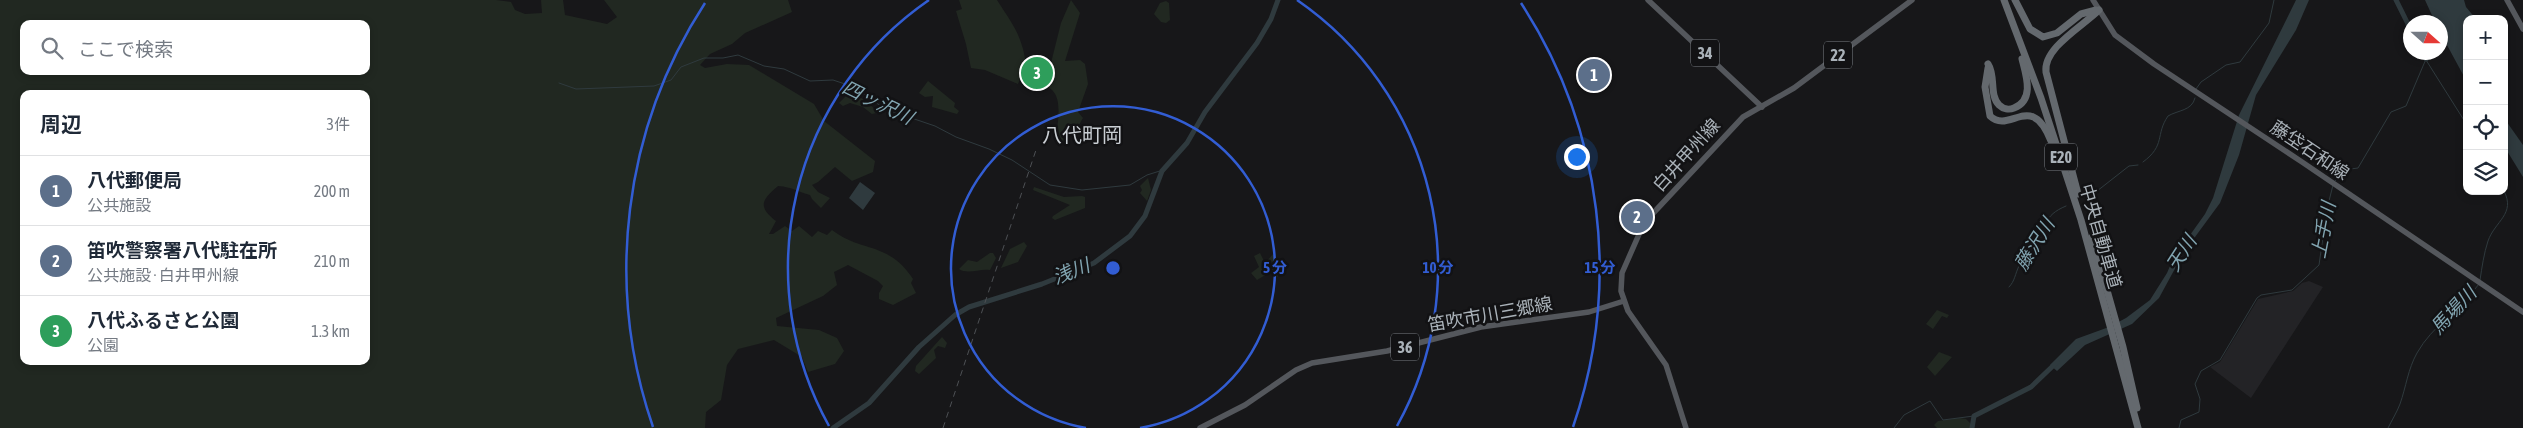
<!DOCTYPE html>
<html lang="ja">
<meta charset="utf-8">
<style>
body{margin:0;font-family:"Asap Condensed","Noto Sans JP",sans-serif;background:#f2f2f3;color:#1f2937}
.controls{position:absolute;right:15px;top:15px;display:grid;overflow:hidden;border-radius:10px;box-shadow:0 2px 8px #0003}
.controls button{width:45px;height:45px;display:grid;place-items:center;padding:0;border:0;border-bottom:1px solid #e0e1e3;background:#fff;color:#1f2937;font:25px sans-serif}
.compass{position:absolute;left:2403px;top:15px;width:45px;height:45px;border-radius:50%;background:#fff;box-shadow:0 2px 8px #0003;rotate:111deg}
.you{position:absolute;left:1576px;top:156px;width:18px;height:18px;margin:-12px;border:4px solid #fff;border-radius:50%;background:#1a73e8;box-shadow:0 0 0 8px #1a73e833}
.badge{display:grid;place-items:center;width:32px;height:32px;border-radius:50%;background:#0b8043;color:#fff;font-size:16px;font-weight:700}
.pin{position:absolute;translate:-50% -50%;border:2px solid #fff;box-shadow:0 1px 5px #0006}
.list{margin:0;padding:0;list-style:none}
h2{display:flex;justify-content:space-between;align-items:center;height:65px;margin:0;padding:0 20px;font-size:21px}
h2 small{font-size:16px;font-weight:400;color:#747a83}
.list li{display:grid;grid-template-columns:32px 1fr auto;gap:15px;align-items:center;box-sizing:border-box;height:70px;padding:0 20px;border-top:1px solid #e0e1e3}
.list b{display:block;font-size:19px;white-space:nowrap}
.list p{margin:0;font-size:16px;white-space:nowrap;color:#747a83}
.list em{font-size:16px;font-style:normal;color:#747a83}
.icon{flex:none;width:28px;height:28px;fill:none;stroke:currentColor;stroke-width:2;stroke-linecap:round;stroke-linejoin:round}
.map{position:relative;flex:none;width:2523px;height:428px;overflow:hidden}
.search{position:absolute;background:#fff;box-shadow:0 2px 8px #0003;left:20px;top:20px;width:350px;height:55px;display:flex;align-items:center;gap:12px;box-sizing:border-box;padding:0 18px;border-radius:10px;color:#747a83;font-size:19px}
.panel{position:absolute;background:#fff;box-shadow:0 2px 8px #0003;left:20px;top:90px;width:350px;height:275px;border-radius:10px}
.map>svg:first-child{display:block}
</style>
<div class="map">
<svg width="2523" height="428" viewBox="0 0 2523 428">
<rect width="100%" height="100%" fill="#171719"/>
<polygon fill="#232326" points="2309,281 2323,287 2251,398 2210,367 2220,362 2258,299 2293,291 2302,283"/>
<g fill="#212821" fill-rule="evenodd">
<path d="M0 0H496L511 2 515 10 525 14 542 13 541 0H563L565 15 607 24 617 17 604 0H788L792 12 745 33 732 44 710 54 700 65 705 68 727 64 749 65 814 104 824 121 875 161 873 172 852 181 835 167 818 182 812 185 818 192 830 198 821 208 812 199 810 195C798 192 793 187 778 186 762 200 757 206 776 221L769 234H773L785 226 792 231 799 226 812 237 818 231 827 235 832 230C862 253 888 241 913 279L911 283 916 293 893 305 879 299V293L883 286 878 281 848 265 834 272 837 285 823 296 776 318 777 326 819 330 837 338 844 351 835 364 808 372 802 357 774 340 738 349 727 365 721 400 706 412 705 428H0ZM24 24H366V71H24ZM24 94H366V361H24Z"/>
<path d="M959 0H997C1007 16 1017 28 1022 46 1025 53 1024 64 1030 67L1051 63 1061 23 1071 0 1080 13 1065 61 1080 60 1085 64 1088 84 1078 112 1083 118 1079 125 1061 144 1056 139C1057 124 1066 89 1043 86V78H1033V81L1020 79 1018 84 985 70 971 68 966 44 956 11 962 9Z"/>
<polygon points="1166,1 1169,3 1170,20 1166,23 1161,22 1154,14 1160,3"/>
<polygon points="928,81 955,103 954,107 959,111 957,114 932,107 933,96 925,97 919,93"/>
<polygon points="855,93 876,110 876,113 872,114 863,107 850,103 843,106 839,103 846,96"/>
<polygon points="1148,178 1151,190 1147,201 1140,193 1142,190 1140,186"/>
<polygon points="1034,187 1064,197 1082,196 1085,197 1085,208 1055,220 1052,218 1053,216 1070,205 1033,190"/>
<polygon points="1024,242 1027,246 1018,262 1001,268 1010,249"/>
<path d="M990 253H993L996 258 990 270C980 268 968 275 959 269L968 260 977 262Z"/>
<polygon points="1260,253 1265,263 1273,254 1284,271 1277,277 1272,271 1257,280 1251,273 1259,267 1254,256"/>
<polygon points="1937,310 1949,315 1947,318 1942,316 1933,329 1926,324"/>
<polygon points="942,337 947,343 945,348 938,346 934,350 936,358 919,374 915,371 916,366"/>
<polygon points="1939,352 1952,357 1935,376 1927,367"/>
<polygon points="1960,418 1966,419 1971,424 1970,428 1937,428 1934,425 1938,421"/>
</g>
<g fill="#2f3a3e">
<polygon points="2296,0 2309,0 2296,30 2256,95 2239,155 2220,203 2184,252 2159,298 2132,324 2085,345 2057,371 2050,365 2076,339 2109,327 2126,318 2150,300 2167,273 2173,259 2205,214 2213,198 2239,115"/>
<polygon points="2425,0 2464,0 2466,7 2476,19 2467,19 2467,82 2441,34 2440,22 2435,22"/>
<polygon points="2504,118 2523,145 2523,177 2504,146"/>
<polygon points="860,182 875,193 863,210 849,198"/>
</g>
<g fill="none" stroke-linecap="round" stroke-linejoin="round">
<g stroke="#2f3a3e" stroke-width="1">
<polyline points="2426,60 2467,125"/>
<polyline points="559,83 576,89 654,86 671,80 681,67 704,58 723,58 738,55 764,66 784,69 810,81 833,80 854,87 885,109 935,126 956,137 989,149 1012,160 1050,185 1082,190 1130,185 1147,175 1163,170"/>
<polyline points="2196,89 2201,82 2226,65 2240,62 2269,23 2274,0"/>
<path d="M2143 162C2166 145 2155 135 2168 116 2178 110 2192 111 2195 98"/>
<polyline points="2335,181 2343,170 2358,168 2391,112 2406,106 2426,59"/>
<polyline points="2092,195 2129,166 2138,165"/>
<path d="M2480 280C2482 267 2484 253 2488 241 2495 221 2516 214 2504 191"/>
<path d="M2009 287C2015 281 2015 274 2019 266 2022 259 2031 252 2036 244 2048 226 2042 216 2066 206"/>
<polyline points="1894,428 1904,415 1930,401 1943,420 1974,416"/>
<polyline points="2179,428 2181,420 2199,412 2200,399 2195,384 2201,371 2220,360 2257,298 2261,295 2292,290 2319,265 2327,209 2333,185"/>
<path d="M2388 428C2392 420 2397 412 2400 404 2406 387 2408 369 2417 353 2432 326 2461 309 2479 284"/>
</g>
<g stroke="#2f3a3e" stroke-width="5">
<polyline points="2396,0 2408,24 2410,34"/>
<polyline points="2425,52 2426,59"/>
<polyline points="833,428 869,403 919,347 955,315 969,307 1042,284 1094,263 1130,236 1145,216 1162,171 1187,143 1205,112 1257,43 1271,19 1278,0"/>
<polyline points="1972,428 1974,416 2031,387 2057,362"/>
</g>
<g stroke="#54575c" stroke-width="5.5">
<polyline points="1648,0 1762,107"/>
<polyline points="2093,0 2115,35 2154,64 2302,162 2523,312"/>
<polyline points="2507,0 2523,29"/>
<polyline points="1200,428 1245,405 1296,370 1312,363 1387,351 1481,327 1589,312 1624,301"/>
<polyline points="1686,428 1666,365 1628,311 1621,291 1622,273 1644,223 1743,117 1794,88 1912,0"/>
</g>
<g stroke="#64696e" stroke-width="7">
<polyline points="2004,0 2041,98 2081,220 2138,428"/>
<polyline points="2015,0 2030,29 2043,37 2057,33 2081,14 2096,10"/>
<path d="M1988 64C1996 76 1989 95 1999 105 2003 109 2009 110 2014 108 2035 100 2026 75 2022 59"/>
<path d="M1988 68 1985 87 1990 116C2010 135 2031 90 2051 141"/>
<path d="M2078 194 2046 72C2043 48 2083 26 2099 10"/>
<polyline points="2092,237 2123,347 2137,408"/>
</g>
<polyline stroke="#4d5054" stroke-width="1" stroke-dasharray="6 5" stroke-linecap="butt" points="943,428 1036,150"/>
</g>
<g fill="none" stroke="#325dd3" stroke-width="2.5">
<path d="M1086 428A162 162 0 1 1 1140 428"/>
<path d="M829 426A325 325 0 0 1 929 0M1297 0A325 325 0 0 1 1397 426"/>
<path d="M653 427A487 487 0 0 1 705 3M1521 3A487 487 0 0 1 1573 427"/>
</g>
<g text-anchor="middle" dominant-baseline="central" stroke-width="5" stroke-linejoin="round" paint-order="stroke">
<g fill="#121214" stroke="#7c8187" stroke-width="1">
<rect x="1691" y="39.5" width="28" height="27" rx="4"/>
<rect x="1824" y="41.5" width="28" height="27" rx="4"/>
<rect x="2045" y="143.5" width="32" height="27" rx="4"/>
<rect x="1391" y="333.5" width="28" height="27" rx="4"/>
</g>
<g font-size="16" font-weight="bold" fill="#a9b1b8">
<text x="1705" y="53">34</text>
<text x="1838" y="55">22</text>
<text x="2061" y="157">E20</text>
<text x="1405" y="347">36</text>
</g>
<g font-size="18" fill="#a9b1b8" stroke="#121214">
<text transform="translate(2310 150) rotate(34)">藤垈石和線</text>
<text transform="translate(1686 155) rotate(-48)">白井甲州線</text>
<text transform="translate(2101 236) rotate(74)">中央自動車道</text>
<text transform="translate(1490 314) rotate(-10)">笛吹市川三郷線</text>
</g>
<g font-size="19" font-style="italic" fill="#82a5b1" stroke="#121214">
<text transform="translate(878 102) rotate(26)">四ッ沢川</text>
<text transform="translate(2323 230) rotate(-79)">上手川</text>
<text transform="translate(2034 244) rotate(-58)">藤沢川</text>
<text transform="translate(2181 253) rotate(-57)">天川</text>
<text transform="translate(1071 271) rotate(-22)">浅川</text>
<text transform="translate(2453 310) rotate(-47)">馬場川</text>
</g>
<g font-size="20" fill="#cacfd4" stroke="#121214">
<text x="1082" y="134">八代町岡</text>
</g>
</g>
<circle cx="1113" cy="268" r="8" fill="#325dd3" stroke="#121214" stroke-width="2.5"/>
<g font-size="15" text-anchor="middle" font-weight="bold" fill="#325dd3" stroke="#121214" stroke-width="5" stroke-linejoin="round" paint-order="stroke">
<text x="1275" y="273">5 分</text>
<text x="1438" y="273">10 分</text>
<text x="1600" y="273">15 分</text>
</g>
</svg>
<div class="controls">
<button>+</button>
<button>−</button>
<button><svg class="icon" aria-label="locate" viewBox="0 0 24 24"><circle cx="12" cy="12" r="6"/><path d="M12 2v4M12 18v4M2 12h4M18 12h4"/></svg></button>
<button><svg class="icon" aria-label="layers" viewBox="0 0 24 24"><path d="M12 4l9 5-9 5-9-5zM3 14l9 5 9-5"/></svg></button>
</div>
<svg class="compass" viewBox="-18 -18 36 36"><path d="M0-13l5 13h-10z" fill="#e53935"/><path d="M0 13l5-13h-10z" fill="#747a83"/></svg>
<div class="you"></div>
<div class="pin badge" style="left:1594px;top:75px;background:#5c6f8a">1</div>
<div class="pin badge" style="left:1637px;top:217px;background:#5c6f8a">2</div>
<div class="pin badge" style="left:1037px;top:73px;background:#2e9e5b">3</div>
<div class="search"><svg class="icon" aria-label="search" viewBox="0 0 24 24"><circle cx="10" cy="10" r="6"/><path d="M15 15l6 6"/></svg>ここで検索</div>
<section class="panel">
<h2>周辺<small>3件</small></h2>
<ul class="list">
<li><span class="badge" style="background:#5c6f8a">1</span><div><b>八代郵便局</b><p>公共施設</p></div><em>200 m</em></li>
<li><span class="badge" style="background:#5c6f8a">2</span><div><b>笛吹警察署八代駐在所</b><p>公共施設 · 白井甲州線</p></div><em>210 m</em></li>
<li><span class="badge" style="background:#2e9e5b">3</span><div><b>八代ふるさと公園</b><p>公園</p></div><em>1.3 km</em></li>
</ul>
</section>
</div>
